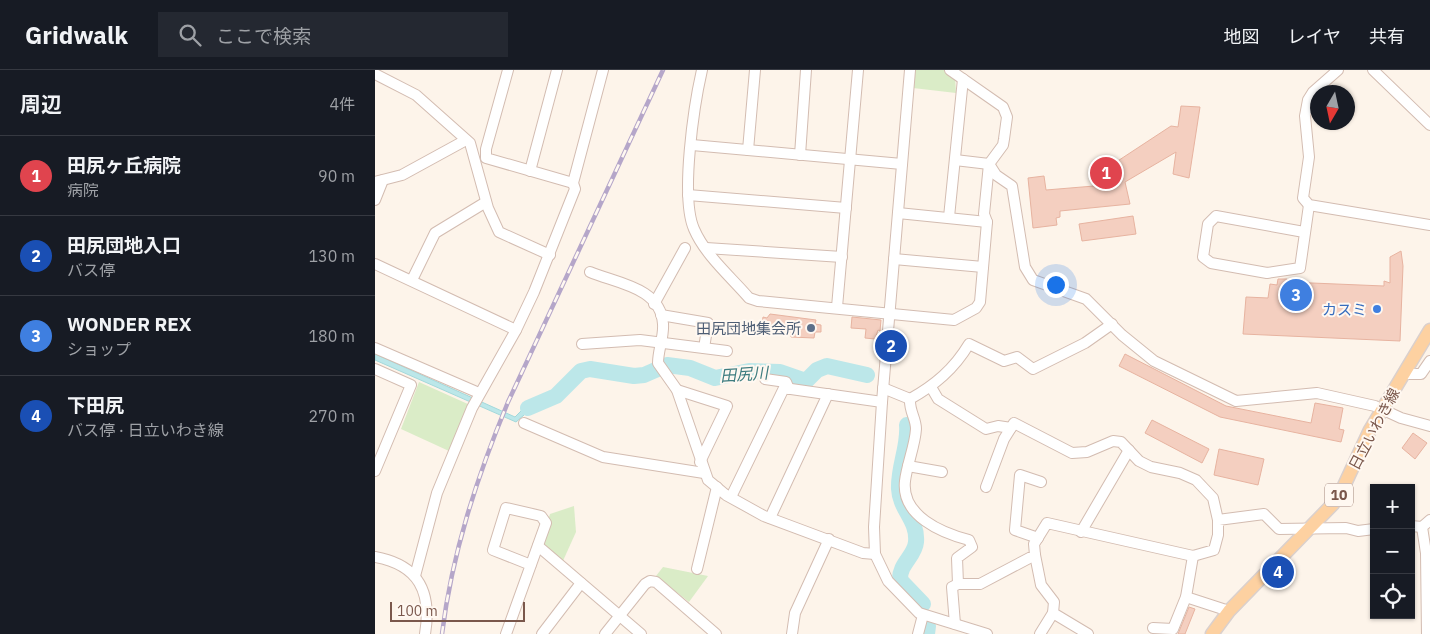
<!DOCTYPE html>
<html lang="ja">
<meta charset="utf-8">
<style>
body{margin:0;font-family:"IBM Plex Sans","Noto Sans JP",sans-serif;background:#242831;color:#f1f3f6}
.controls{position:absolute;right:15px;bottom:15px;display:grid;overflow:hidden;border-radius:0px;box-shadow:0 1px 4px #0004}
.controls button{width:45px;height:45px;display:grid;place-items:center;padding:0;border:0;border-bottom:1px solid #363941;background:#171b24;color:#f1f3f6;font:25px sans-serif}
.compass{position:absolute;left:935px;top:15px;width:45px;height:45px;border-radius:50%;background:#171b24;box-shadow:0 1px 4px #0004;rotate:189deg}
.scale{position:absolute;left:15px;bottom:12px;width:135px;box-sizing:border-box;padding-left:5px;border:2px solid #7a574b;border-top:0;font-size:14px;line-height:18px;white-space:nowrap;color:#7a574b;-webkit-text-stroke:4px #fff8f1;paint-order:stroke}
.you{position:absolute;left:680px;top:214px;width:18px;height:18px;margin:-12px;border:4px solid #fff;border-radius:50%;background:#1a73e8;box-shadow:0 0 0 8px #1a73e833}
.badge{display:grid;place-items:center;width:32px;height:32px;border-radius:50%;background:#eb5e4b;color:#fff;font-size:16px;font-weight:700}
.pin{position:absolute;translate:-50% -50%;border:2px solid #fff;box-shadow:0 1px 5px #0006}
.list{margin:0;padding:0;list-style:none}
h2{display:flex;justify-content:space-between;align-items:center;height:65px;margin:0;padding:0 20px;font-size:21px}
h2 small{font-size:16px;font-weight:400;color:#9ea1a6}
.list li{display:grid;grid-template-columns:32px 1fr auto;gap:15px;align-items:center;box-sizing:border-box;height:80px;padding:0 20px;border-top:1px solid #363941}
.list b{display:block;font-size:19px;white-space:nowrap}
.list p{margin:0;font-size:16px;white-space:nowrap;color:#9ea1a6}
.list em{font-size:16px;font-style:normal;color:#9ea1a6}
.icon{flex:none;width:28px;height:28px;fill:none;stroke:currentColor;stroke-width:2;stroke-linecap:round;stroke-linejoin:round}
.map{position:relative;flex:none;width:1055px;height:564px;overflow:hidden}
header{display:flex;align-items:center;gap:30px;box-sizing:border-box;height:70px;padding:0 25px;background:#171b24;border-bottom:1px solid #363941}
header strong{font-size:24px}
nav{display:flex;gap:28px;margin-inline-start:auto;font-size:18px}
.search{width:350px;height:45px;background:#242831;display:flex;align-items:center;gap:12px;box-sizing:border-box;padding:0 18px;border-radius:0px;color:#9ea1a6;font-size:19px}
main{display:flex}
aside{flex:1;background:#171b24}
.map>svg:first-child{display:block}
</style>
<header>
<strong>Gridwalk</strong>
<div class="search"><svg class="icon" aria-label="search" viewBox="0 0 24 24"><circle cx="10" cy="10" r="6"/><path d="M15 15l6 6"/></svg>ここで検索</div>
<nav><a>地図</a><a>レイヤ</a><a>共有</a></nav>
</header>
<main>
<aside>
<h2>周辺<small>4件</small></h2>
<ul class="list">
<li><span class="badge" style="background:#e0444e">1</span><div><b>田尻ヶ丘病院</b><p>病院</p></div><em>90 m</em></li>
<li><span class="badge" style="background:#1a4fb4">2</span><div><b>田尻団地入口</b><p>バス停</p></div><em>130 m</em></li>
<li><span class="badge" style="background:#3f7fe0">3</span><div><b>WONDER REX</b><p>ショップ</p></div><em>180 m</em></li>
<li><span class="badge" style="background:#1a4fb4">4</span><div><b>下田尻</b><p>バス停 · 日立いわき線</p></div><em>270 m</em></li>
</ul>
</aside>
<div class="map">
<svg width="1055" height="564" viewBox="0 0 1055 564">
<rect width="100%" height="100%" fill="#fdf4ea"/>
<g fill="#daecc7">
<polygon points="540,0 569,0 580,7 581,23 538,18"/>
<polygon points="44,312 95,335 74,381 26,359"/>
<polygon points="199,436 201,462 187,493 164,476 175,444"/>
<polygon points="288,497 333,506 314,532 281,506"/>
</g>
<polygon fill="#bce7e9" stroke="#a2d8db" points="0,284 140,347 154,333 172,325 174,330 157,338 141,352 0,290"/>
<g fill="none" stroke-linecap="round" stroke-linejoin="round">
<g stroke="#bce7e9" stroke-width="16">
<polyline points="153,338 181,326 206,301 215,299 259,306 269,305 292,295 315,298 340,308 374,301 405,302 428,310 432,310 442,300 452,296 492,305"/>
<path d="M532 355C534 376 523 397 524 419 525 440 543 450 541 472 540 486 524 494 525 510L548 534"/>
<polyline points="552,564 553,556"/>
</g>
</g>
<g fill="#f4cfc0" stroke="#e7b3a0">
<polygon points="806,36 825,37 814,108 798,104 801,82 750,112 755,134 685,141 685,147 681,148 682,155 658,158 653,108 669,106 671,120 731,115 729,100 796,56 803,57"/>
<polygon points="758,146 761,164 707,171 704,154"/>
<polygon points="1026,181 1028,196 1025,271 868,264 871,227 893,228 895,214 902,215 903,209 912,209 913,212 1009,216 1009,211 1015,213 1015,187"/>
<polygon points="395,244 441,250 440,254 446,255 446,262 440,262 439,268 416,267 416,264 401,261 387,254 388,247 392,248"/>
<polygon points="477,247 506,250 505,261 503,260 500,269 490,268 491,259 476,258"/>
<polygon points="750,284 851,336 936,353 940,333 968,338 964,359 969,360 966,372 845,347 744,296"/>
<polygon points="777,350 834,379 827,393 770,363"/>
<polygon points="1038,363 1052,373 1040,389 1027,378"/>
<polygon points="844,379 889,389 883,415 839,405"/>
<polygon points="814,537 820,539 810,564 803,564"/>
</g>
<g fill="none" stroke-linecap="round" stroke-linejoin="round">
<defs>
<g id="minor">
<polyline points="133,0 111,79 111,88 198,113"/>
<path d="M327 0C319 35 305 127 319 159 330 185 356 207 374 228L383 231 579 250 601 238 605 232 612 152 609 144 614 94 628 75 629 69 632 47 628 37 575 0"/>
<polyline points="535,0 507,332 499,457 500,484 513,511 544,543 612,564"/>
<polyline points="963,0 938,22 933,30 930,46 934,87 928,128 934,135 1055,155"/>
<polyline points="998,0 1055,55"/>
<polyline points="0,4 41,25 95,73 113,138 124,162 175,185"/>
<polyline points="317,75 527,94"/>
<polyline points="373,80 380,0"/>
<polyline points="425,85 431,0"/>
<polyline points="580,90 614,94 621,105 637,116 650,197 658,210 711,229 747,265 779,291 861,331 942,323 1000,336 1026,348 1055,356"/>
<polyline points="155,101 182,0"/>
<polyline points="0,112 27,105 91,70"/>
<polyline points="313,125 471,138"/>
<polyline points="0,130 8,110"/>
<polyline points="523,143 612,152"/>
<polyline points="574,147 588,9"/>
<polyline points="929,162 841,146 833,154 828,187 836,193 892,203 925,198 934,135"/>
<polyline points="331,178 467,187"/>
<polyline points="519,189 608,197"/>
<polyline points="0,194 141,260"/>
<path d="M215 202C240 213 286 217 288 254 289 267 283 280 283 293L302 320 333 410 351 425 389 446 488 483 500 484"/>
<polyline points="37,210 60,163 111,132"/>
<polyline points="279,234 310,178"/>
<polyline points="462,237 483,0"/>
<polyline points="286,245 333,253 329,278"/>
<path d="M737 254 710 273 658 299 642 287 629 291 594 274C579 299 560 315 535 329 534 341 541 348 541 359 540 376 532 394 530 411 526 446 567 463 594 470L597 477 582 488 583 514H605L660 485 659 474 672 453 818 486 839 480 843 465V450L889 444 904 459 971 458 983 461 999 459"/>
<polyline points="207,274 265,270 352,281"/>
<polyline points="0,278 104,323"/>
<polyline points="0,299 36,315 0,401"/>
<polyline points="1029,304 1046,304 1055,291"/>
<polyline points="390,309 411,312 414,319"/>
<polyline points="556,317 563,329 611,359 623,356 636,358"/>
<polyline points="508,318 535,329"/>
<polyline points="302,320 352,336 325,392"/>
<polyline points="149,353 228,387 329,403"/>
<polyline points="533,396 567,402"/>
<polyline points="611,417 629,369 639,353 697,383 712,382 738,371 746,372 764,391 776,397 805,403 821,410 838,428 843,450"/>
<polyline points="356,427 409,318 507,332"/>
<polyline points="395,448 453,324"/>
<polyline points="1036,456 1047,457"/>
<polyline points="706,462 754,380"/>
<polyline points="663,468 640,460 645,405 666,412"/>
<polyline points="163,476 266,564"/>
<polyline points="660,485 666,515 679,532 678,543 713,564"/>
<path d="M0 487C44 495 57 522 50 564"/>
<polyline points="322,499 342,417"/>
<polyline points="40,506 62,423 97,338 141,260 159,222 200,119 198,113 228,0"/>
<polyline points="811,527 854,541"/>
<polyline points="580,554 577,517 583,514"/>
<polyline points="778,558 798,559 811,527 818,486"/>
<polyline points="131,564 171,453 166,446 131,438 118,480 156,495"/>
<polyline points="167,564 206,513"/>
<polyline points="230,564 270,514 275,511 281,512 341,564"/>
<polyline points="417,564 420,543 454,469"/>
<polyline points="543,564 548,545"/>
<polyline points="665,564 678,543"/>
<polyline points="1052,564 1051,483 1047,457 1055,450"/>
</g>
<polyline id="major" points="837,564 854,541 958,434 968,418 995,360 1055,260"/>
</defs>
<use href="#minor" stroke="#d3bcb1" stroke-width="12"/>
<use href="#major" stroke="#dad0cd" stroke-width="15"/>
<use href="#minor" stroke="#fff" stroke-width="10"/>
<use href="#major" stroke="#fdd1a1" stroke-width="12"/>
<defs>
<path id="rail" d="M67 564C77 483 102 407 133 332L288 0"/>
</defs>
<use href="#rail" stroke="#b5a6c9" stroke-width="4.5"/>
<use href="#rail" stroke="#fff8f1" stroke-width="2.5" stroke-dasharray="8" stroke-linecap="butt"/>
</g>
<circle fill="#3f7fe0" stroke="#fff8f1" stroke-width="2" cx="1002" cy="239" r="5"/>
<circle fill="#5c6f8a" stroke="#fff8f1" stroke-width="2" cx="436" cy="258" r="5"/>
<g text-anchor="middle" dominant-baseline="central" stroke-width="4" stroke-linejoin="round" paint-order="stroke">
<rect fill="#fff8f1" stroke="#a2877d" stroke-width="1" x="950" y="413.5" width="28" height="23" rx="4"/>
<g font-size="14" font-weight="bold" fill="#7a574b">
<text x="964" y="425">10</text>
</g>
<g font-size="15" fill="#366cbe" stroke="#fff8f1" text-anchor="end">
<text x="992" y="239">カスミ</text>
</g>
<g font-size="15" fill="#4e5e75" stroke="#fff8f1" text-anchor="end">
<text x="426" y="258">田尻団地集会所</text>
</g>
<g font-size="15" fill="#7a574b" stroke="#fff8f1">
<text transform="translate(999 359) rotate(-62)">日立いわき線</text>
</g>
<g font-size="16" font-style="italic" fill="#3d7c7f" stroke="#fff8f1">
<text transform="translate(369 304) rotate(-4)">田尻川</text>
</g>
</g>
</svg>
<div class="controls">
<button>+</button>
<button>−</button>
<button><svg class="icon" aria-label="locate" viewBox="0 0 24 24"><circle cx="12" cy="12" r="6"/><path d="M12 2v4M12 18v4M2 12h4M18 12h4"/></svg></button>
</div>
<svg class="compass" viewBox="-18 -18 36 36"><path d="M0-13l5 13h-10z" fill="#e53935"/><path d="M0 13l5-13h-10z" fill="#9ea1a6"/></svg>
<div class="scale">100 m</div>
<div class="you"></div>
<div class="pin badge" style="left:731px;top:103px;background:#e0444e">1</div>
<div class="pin badge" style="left:516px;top:276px;background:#1a4fb4">2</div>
<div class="pin badge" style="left:921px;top:225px;background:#3f7fe0">3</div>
<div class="pin badge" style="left:903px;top:502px;background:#1a4fb4">4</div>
</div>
</main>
